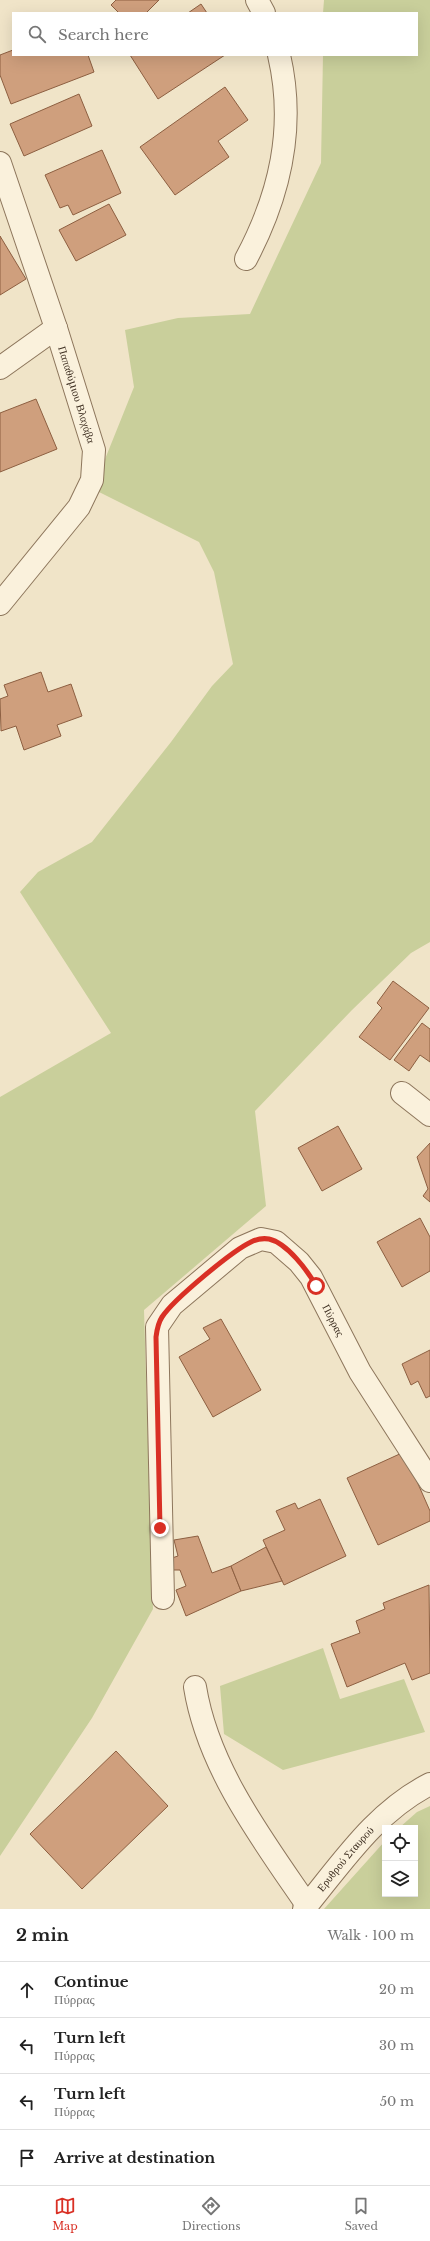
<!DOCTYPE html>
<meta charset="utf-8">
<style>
body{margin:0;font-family:"Libre Baskerville",serif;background:#f2f2f2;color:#222}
.controls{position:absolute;right:12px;bottom:12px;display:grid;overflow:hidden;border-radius:0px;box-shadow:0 4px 16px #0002}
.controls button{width:36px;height:36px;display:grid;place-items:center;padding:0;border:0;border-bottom:1px solid #e0e0e0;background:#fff;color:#222;font:20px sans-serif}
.stop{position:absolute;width:12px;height:12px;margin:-9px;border:3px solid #d93025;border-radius:50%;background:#fff}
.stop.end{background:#d93025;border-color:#fff;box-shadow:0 1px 4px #0008}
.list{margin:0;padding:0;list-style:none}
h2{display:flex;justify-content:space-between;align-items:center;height:52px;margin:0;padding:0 16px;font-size:17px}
h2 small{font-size:13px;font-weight:400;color:#767676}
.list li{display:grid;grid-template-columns:26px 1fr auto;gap:12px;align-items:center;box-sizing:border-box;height:56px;padding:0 16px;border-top:1px solid #e0e0e0}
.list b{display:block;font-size:15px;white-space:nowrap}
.list p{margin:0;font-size:13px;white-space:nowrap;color:#767676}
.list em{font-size:13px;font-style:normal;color:#767676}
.icon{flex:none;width:22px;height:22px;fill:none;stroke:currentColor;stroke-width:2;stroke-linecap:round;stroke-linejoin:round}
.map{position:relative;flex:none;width:430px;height:1909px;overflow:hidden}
.search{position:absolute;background:#fff;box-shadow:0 4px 16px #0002;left:12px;right:12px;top:12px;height:44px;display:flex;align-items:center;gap:10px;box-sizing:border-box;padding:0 14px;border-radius:0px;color:#767676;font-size:15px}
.sheet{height:276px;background:#fff}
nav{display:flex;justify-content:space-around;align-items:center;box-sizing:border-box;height:56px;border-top:1px solid #e0e0e0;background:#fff;font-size:11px;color:#767676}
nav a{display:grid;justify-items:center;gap:2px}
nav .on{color:#d93025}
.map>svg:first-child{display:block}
</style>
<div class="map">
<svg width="430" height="1909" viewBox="0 0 430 1909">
<rect width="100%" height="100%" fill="#f0e4c8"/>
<g fill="#c9cf9b">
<polygon points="324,0 430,0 430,942 411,953 352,1010 255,1111 266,1206 144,1310 153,1609 92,1718 0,1856 0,1097 111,1033 20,892 38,872 92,842 171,742 212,686 233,664 214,572 199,542 93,489 134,387 125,330 178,318 250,314 321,163 323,55 417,55 417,13 323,13"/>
<polygon points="323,1648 340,1699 404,1679 425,1732 283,1770 224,1734 220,1686"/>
<polygon points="430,1806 430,1909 324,1909 385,1841 385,1894 415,1894 415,1828 399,1828 417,1812"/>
</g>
<g fill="#cf9f7d" stroke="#8d5f41">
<polygon points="116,0 159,0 146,13 119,13 111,5"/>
<polygon points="201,4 207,13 188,13"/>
<polygon points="13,50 13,55 88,55 94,72 11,104 0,75 0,55"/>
<polygon points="130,55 225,55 158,99"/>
<polygon points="225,87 248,120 218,141 229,157 175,195 140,147"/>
<polygon points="79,94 92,126 24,156 10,124"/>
<polygon points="102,150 121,193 73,215 68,205 60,208 45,175"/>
<polygon points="109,204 126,235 76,261 59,230"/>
<polygon points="0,236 26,279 0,295"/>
<polygon points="36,399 57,449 0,472 0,413"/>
<polygon points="41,672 48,692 71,684 82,716 57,725 61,736 24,750 16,726 1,731 0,699 8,696 4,685"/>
<polygon points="393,981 429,1008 390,1060 359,1037 382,1008 377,1003"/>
<polygon points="422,1023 430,1029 430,1062 420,1055 409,1071 394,1060"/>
<polygon points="338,1126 362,1169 322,1191 298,1148"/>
<polygon points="430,1143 430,1202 423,1196 428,1189 417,1157"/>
<polygon points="420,1218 430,1237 430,1271 402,1287 377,1242"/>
<polygon points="221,1319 261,1390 213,1417 179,1357 210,1339 203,1328"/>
<polygon points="430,1350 430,1396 426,1398 418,1381 411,1385 402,1364"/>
<polygon points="404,1452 430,1511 430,1521 378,1545 347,1478"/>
<polygon points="320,1499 346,1556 284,1585 263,1540 285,1530 276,1511 295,1503 298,1509"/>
<polygon points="198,1536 212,1573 231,1566 241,1591 186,1616 176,1590 186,1586 180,1570 172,1570 172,1558 178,1556 174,1540"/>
<polygon points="266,1547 282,1581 241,1591 231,1566"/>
<polygon points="429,1585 430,1673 412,1680 405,1663 347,1687 331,1644 360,1633 356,1621 385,1609 383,1603"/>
<polygon points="116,1751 168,1806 82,1889 30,1834"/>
</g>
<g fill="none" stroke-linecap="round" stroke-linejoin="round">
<defs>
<g id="street">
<polyline points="257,0 264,13"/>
<path id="s1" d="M0 163 56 328 94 450 92 480 79 507 0 604"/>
<path d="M246 259C280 195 296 128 279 55"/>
<polyline points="0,368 56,328"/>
<polyline points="402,1093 430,1115"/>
<path id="s2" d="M163 1598 157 1327 172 1305 240 1248 261 1239 276 1242 299 1262 311 1277 360 1372 430 1481"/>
<path d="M195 1687C208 1768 262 1839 307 1905"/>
<path id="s3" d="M304 1909C342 1863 375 1812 430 1784"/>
</g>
</defs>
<use href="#street" stroke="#8d765c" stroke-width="24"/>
<use href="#street" stroke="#faf1dc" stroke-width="22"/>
</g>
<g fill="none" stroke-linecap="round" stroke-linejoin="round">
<path stroke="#d93025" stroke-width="5" d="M160 1528 156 1337C157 1329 158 1323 162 1317 174 1299 232 1251 251 1242 257 1239 263 1238 269 1239 287 1243 308 1271 316 1286"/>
</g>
<g text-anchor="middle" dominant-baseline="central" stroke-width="3" stroke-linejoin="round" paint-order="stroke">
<g font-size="11" fill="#3d2e20" stroke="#f7eed8">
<text stroke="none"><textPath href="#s1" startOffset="244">Παπαθύμιου Βλαχάβα</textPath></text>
<text stroke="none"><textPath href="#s2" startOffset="523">Πύρρας</textPath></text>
<text stroke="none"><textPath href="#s3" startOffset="65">Ερυθρού Σταυρού</textPath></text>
</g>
</g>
</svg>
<div class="controls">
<button><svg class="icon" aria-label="locate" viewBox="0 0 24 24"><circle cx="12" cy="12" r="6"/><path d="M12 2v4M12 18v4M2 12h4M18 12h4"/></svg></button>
<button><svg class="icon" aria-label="layers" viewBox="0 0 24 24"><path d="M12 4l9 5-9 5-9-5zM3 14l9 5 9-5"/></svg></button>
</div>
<div class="stop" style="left:316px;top:1286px"></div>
<div class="stop end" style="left:160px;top:1528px"></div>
<div class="search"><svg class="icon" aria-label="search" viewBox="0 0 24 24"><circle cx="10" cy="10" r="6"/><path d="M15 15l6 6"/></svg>Search here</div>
</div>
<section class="sheet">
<h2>2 min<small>Walk · 100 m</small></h2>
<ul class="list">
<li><svg class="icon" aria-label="ahead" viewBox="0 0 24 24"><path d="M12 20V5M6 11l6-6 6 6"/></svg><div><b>Continue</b><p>Πύρρας</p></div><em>20 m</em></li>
<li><svg class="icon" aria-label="left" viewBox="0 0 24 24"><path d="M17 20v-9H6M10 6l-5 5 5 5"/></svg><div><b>Turn left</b><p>Πύρρας</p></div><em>30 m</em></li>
<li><svg class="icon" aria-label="left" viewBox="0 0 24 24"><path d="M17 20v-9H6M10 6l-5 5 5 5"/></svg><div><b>Turn left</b><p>Πύρρας</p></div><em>50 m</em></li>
<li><svg class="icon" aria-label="arrive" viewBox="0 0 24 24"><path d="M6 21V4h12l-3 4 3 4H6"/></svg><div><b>Arrive at destination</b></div></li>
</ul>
</section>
<nav>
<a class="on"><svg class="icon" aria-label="map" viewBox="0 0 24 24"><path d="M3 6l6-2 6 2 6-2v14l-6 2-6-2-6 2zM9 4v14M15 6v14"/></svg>Map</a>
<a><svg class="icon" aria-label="directions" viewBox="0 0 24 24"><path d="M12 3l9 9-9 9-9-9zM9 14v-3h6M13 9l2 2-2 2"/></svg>Directions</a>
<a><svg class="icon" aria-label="saved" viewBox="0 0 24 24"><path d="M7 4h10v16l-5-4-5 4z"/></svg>Saved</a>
</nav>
